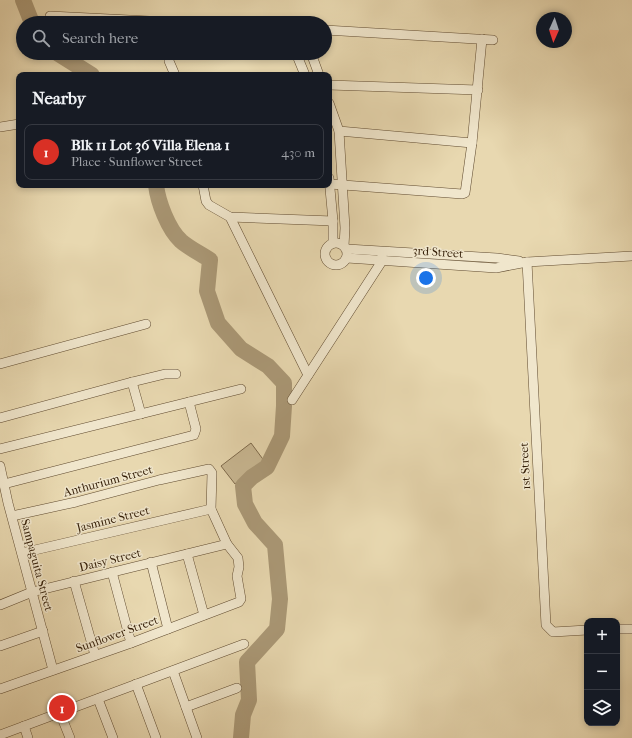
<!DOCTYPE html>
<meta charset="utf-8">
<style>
body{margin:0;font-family:"IM FELL French Canon",serif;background:#20242c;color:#f1f3f6}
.controls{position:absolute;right:12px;bottom:12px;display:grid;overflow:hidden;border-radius:8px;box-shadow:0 2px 6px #0003}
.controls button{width:36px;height:36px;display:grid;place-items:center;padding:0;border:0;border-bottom:1px solid #363941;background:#171b24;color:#f1f3f6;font:20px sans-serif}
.compass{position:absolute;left:536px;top:12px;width:36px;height:36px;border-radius:50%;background:#171b24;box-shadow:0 2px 6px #0003;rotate:183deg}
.you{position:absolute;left:426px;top:278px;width:14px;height:14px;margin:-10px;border:3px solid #fff;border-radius:50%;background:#1a73e8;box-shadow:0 0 0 6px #1a73e833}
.badge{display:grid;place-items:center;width:26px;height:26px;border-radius:50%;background:#d93025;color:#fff;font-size:13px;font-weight:700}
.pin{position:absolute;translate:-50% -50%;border:2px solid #fff;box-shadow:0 1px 4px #0006}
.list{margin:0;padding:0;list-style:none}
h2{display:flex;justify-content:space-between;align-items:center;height:52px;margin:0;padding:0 16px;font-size:17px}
h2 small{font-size:13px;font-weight:400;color:#9ea1a6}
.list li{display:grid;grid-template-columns:26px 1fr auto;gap:12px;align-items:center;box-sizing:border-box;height:56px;margin:0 8px 8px;padding:0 8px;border:1px solid #363941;border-radius:8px}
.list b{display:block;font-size:15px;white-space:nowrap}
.list p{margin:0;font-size:13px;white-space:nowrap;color:#9ea1a6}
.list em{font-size:13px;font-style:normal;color:#9ea1a6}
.icon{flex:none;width:22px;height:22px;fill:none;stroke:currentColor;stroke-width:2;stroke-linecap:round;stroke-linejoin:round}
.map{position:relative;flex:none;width:632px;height:738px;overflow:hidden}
.search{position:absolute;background:#171b24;box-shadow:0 2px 6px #0003;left:16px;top:16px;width:316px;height:44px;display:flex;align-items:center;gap:10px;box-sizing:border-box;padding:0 14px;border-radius:22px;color:#9ea1a6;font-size:15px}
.panel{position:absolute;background:#171b24;box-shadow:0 2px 6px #0003;left:16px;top:72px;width:316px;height:116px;border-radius:8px}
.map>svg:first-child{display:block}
</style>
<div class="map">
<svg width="632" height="738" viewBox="0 0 632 738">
<rect width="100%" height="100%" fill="#e8d8b0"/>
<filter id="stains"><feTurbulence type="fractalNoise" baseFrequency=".005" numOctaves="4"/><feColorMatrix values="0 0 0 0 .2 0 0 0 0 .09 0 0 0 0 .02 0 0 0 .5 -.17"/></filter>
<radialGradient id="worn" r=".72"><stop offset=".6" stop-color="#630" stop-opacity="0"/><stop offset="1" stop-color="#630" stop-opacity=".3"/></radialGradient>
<polygon fill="#c9b893" stroke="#7e6a4c" points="251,443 265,462 235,484 221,466"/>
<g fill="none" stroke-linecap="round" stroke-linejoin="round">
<g stroke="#aa9876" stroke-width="16">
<polyline points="23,0 32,23"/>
<polyline points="57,53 92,75"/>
<path d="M156 185C158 202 168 229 181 241 189 248 201 254 210 260L207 291 218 323 241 349 268 366 284 383V406L282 436 267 467 252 477 243 486 245 504 255 523 275 545 280 599 277 629 247 662 249 700 243 715 241 738"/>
</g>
<defs>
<g id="minor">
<polyline points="50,16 189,23"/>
<polyline points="325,30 493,40"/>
<polyline points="169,53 169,61 175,75"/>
<polyline points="296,53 305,75"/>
<polyline points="311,53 319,75"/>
<polyline points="329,85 478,90"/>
<polyline points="329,103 339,131 345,228 344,246"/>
<polyline points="0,127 19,124"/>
<polyline points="339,131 472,143"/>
<polyline points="329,178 333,221 333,243"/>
<polyline points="330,184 462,194 465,193 472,143 482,39"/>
<polyline points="203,185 206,201 209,205 230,217 333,221"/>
<polyline points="230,217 308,375"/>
<circle cx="336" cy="254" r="11"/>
<polyline points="347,249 497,258 519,261"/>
<polyline points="347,258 496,268 527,262 632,256"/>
<polyline points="527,262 546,625 553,632 587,630"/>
<polyline points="0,364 146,324"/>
<polyline points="132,382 141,414"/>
<polyline points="292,400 382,261 382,255"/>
<polyline points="0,418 132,382 165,374 176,374"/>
<polyline points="0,449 241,389"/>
<polyline points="0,466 8,503 53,670"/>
<polyline points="4,484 194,435 196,429 189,402"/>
<polyline points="22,553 211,509"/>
<polyline points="187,554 204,615"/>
<polyline points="151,562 168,629"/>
<polyline points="112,572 131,643"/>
<polyline points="74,581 95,655"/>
<polyline points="0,605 32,592 227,544"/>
<polyline points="617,629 632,629"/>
<polyline points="0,646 43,631"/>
<polyline points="173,671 197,738"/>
<polyline points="136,684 156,738"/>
<polyline points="0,689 131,643 239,602 241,599 237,576 239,567 238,558 227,544 211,509 212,473 209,469 159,480 76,502 12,516"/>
<polyline points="98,699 113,738"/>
<polyline points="186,707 237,688"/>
<polyline points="60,713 70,738"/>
<polyline points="24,726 28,738"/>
<polyline points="0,735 244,644"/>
</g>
</defs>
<use href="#minor" stroke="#604b30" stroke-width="10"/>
<use href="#minor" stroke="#f0e6cc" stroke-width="9"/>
</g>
<g text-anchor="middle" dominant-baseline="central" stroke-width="3" stroke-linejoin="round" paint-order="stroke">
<g font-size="12" fill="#321c05" stroke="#f0e6cc">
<text transform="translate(438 252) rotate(4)">3rd Street</text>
<text transform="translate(525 466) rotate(-93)">1st Street</text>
<text transform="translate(108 481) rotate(-15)">Anthurium Street</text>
<text transform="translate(113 519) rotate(-14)">Jasmine Street</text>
<text transform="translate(110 560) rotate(-14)">Daisy Street</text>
<text transform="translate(37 565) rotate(75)">Sampaguita Street</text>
<text transform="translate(117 634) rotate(-20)">Sunflower Street</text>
</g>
</g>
<rect width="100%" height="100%" filter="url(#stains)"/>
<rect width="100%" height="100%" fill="url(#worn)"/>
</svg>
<div class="controls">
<button>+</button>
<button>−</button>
<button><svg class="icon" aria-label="layers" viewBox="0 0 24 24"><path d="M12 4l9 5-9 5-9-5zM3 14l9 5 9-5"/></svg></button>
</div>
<svg class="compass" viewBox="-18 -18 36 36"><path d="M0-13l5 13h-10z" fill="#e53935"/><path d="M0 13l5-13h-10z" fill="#9ea1a6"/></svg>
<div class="you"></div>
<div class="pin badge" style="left:62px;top:708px">1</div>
<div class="search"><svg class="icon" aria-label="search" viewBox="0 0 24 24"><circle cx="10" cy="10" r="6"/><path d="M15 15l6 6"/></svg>Search here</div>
<section class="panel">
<h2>Nearby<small></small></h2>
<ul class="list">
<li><span class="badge">1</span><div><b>Blk 11 Lot 36 Villa Elena 1</b><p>Place · Sunflower Street</p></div><em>430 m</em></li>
</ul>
</section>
</div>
